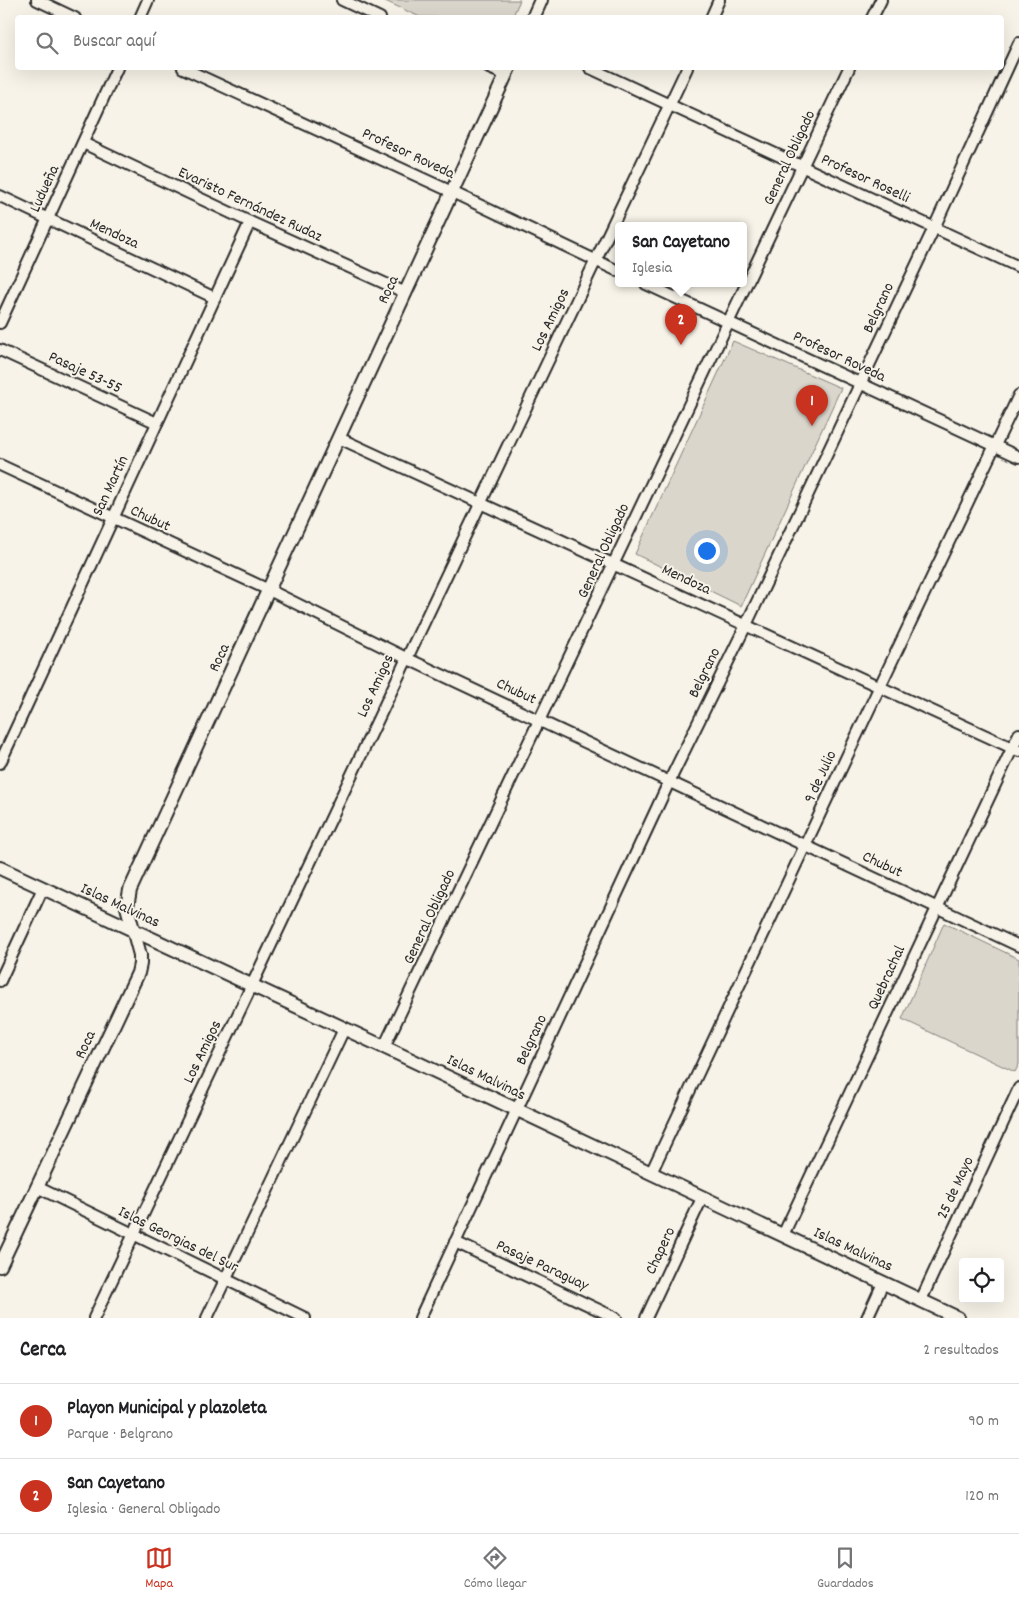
<!DOCTYPE html>
<html lang="es">
<meta charset="utf-8">
<style>
body{margin:0;font-family:Dekko,sans-serif;background:#f6f6f6;color:#202124}
.controls{position:absolute;right:15px;bottom:15px;display:grid;overflow:hidden;border-radius:5px;box-shadow:0 5px 20px #0002}
.controls button{width:45px;height:45px;display:grid;place-items:center;padding:0;border:0;border-bottom:1px solid #e0e0e0;background:#fff;color:#202124;font:25px sans-serif}
.you{position:absolute;left:706px;top:550px;width:18px;height:18px;margin:-12px;border:4px solid #fff;border-radius:50%;background:#1a73e8;box-shadow:0 0 0 8px #1a73e833}
.badge{display:grid;place-items:center;width:32px;height:32px;border-radius:50%;background:#c8321e;color:#fff;font-size:16px;font-weight:700}
.pin{position:absolute;translate:-50% -41px;filter:drop-shadow(0 1px 2px #0008)}
.pin::after{content:'';position:absolute;top:26px;width:18px;height:15px;background:inherit;clip-path:polygon(0 0,100% 0,50% 100%)}
.popup{position:absolute;left:615px;top:222px;width:132px;height:65px;box-sizing:border-box;display:grid;place-content:center;border-radius:5px;background:#fff;filter:drop-shadow(0 1px 4px #0005);font-size:16px;white-space:nowrap;color:#757577}
.popup b{font-size:19px;color:#202124}
.popup::after{content:'';position:absolute;left:50%;top:100%;margin-left:-10px;border:10px solid transparent;border-top-color:#fff}
.list{margin:0;padding:0;list-style:none}
h2{display:flex;justify-content:space-between;align-items:center;height:65px;margin:0;padding:0 20px;font-size:21px}
h2 small{font-size:16px;font-weight:400;color:#757577}
.list li{display:grid;grid-template-columns:32px 1fr auto;gap:15px;align-items:center;box-sizing:border-box;height:75px;padding:0 20px;border-top:1px solid #e0e0e0}
.list b{display:block;font-size:19px;white-space:nowrap}
.list p{margin:0;font-size:16px;white-space:nowrap;color:#757577}
.list em{font-size:16px;font-style:normal;color:#757577}
.icon{flex:none;width:28px;height:28px;fill:none;stroke:currentColor;stroke-width:2;stroke-linecap:round;stroke-linejoin:round}
.map{position:relative;flex:none;width:1019px;height:1318px;overflow:hidden}
.search{position:absolute;background:#fff;box-shadow:0 5px 20px #0002;left:15px;right:15px;top:15px;height:55px;display:flex;align-items:center;gap:12px;box-sizing:border-box;padding:0 18px;border-radius:5px;color:#757577;font-size:19px}
.sheet{height:215px;background:#fff}
nav{display:flex;justify-content:space-around;align-items:center;box-sizing:border-box;height:70px;border-top:1px solid #e0e0e0;background:#fff;font-size:14px;color:#757577}
nav a{display:grid;justify-items:center;gap:2px}
nav .on{color:#c8321e}
.map>svg:first-child{display:block}
</style>
<div class="map">
<svg width="1019" height="1318" viewBox="0 0 1019 1318">
<rect width="100%" height="100%" fill="#f7f3e8"/>
<filter id="ink" filterUnits="userSpaceOnUse"><feTurbulence type="fractalNoise" baseFrequency=".02" numOctaves="2"/><feDisplacementMap in="SourceGraphic" scale="10" xChannelSelector="R" yChannelSelector="G"/><feConvolveMatrix kernelMatrix="1 2 1 2 8 2 1 2 1" color-interpolation-filters="sRGB"/></filter>
<g filter="url(#ink)">
<g fill="#dad6cc" stroke="#82807c">
<polygon points="383,0 520,0 512,18 420,17"/>
<polygon points="733,341 841,388 741,606 635,554"/>
<polygon points="944,923 1019,959 1019,1064 1015,1072 902,1019"/>
</g>
<g fill="none" stroke-linecap="round" stroke-linejoin="round">
<defs>
<g id="minor">
<polyline points="37,0 75,18"/>
<polyline points="342,0 380,18"/>
<polyline points="140,18 148,0"/>
<polyline points="711,18 719,0"/>
<polyline points="872,18 881,0"/>
<polyline points="183,68 452,192 618,271"/>
<polyline points="489,68 506,75"/>
<polyline points="590,68 1019,267"/>
<polyline points="83,143 250,222 406,293"/>
<polyline points="0,196 215,298"/>
<polyline points="646,284 1019,457"/>
<polyline points="0,323 117,68"/>
<polyline points="0,350 157,423"/>
<polyline points="339,438 1019,751"/>
<polyline points="0,465 269,590 406,658 1019,946"/>
<polyline points="0,763 250,222"/>
<polyline points="0,981 43,888"/>
<polyline points="384,1047 849,68"/>
<polyline points="651,1173 880,686 1019,395"/>
<polyline points="37,1187 305,1318"/>
<polyline points="783,1235 1019,734"/>
<polyline points="455,1242 616,1318"/>
<polyline points="921,1300 1019,1088"/>
<polyline points="94,1318 687,68"/>
<polyline points="207,1318 344,1029"/>
<polyline points="420,1318 669,782 746,625 934,228 1019,43"/>
<polyline points="646,1318 702,1198"/>
<polyline points="867,1318 883,1283"/>
</g>
<g id="tertiary">
<polyline points="533,18 541,0"/>
<polyline points="0,868 384,1047 958,1318"/>
<polyline points="0,1266 138,973 140,964 140,955 127,907 130,890 509,68"/>
</g>
</defs>
<use href="#minor" stroke="#2b2b2b" stroke-width="14"/>
<use href="#tertiary" stroke="#2b2b2b" stroke-width="16"/>
<use href="#minor" stroke="#f7f3e8" stroke-width="10"/>
<use href="#tertiary" stroke="#f7f3e8" stroke-width="12"/>
</g>
</g>
<g text-anchor="middle" dominant-baseline="central" stroke-width="4" stroke-linejoin="round" paint-order="stroke">
<g font-size="16" fill="#2b2b2b" stroke="#f7f3e8">
<text transform="translate(408 154) rotate(25)">Profesor Roveda</text>
<text transform="translate(790 158) rotate(-65)">General Obligado</text>
<text transform="translate(865 179) rotate(25)">Profesor Roselli</text>
<text transform="translate(45 189) rotate(-65)">Ludueña</text>
<text transform="translate(250 205) rotate(25)">Evaristo Fernández Rudaz</text>
<text transform="translate(114 234) rotate(25)">Mendoza</text>
<text transform="translate(389 290) rotate(-65)">Roca</text>
<text transform="translate(879 308) rotate(-65)">Belgrano</text>
<text transform="translate(551 320) rotate(-64)">Los Amigos</text>
<text transform="translate(839 357) rotate(25)">Profesor Roveda</text>
<text transform="translate(85 373) rotate(25)">Pasaje 53-55</text>
<text transform="translate(111 486) rotate(-65)">San Martín</text>
<text transform="translate(150 519) rotate(25)">Chubut</text>
<text transform="translate(604 551) rotate(-65)">General Obligado</text>
<text transform="translate(686 580) rotate(25)">Mendoza</text>
<text transform="translate(220 658) rotate(-65)">Roca</text>
<text transform="translate(705 673) rotate(-64)">Belgrano</text>
<text transform="translate(376 686) rotate(-65)">Los Amigos</text>
<text transform="translate(516 692) rotate(25)">Chubut</text>
<text transform="translate(821 777) rotate(-65)">9 de Julio</text>
<text transform="translate(882 865) rotate(25)">Chubut</text>
<text transform="translate(120 906) rotate(25)">Islas Malvinas</text>
<text transform="translate(430 917) rotate(-65)">General Obligado</text>
<text transform="translate(887 978) rotate(-65)">Quebrachal</text>
<text transform="translate(532 1040) rotate(-65)">Belgrano</text>
<text transform="translate(86 1045) rotate(-65)">Roca</text>
<text transform="translate(203 1052) rotate(-64)">Los Amigos</text>
<text transform="translate(486 1078) rotate(26)">Islas Malvinas</text>
<text transform="translate(956 1188) rotate(-65)">25 de Mayo</text>
<text transform="translate(178 1240) rotate(26)">Islas Georgias del Sur</text>
<text transform="translate(853 1250) rotate(25)">Islas Malvinas</text>
<text transform="translate(661 1251) rotate(-65)">Chapero</text>
<text transform="translate(542 1266) rotate(25)">Pasaje Paraguay</text>
</g>
</g>
</svg>
<div class="controls">
<button><svg class="icon" aria-label="locate" viewBox="0 0 24 24"><circle cx="12" cy="12" r="6"/><path d="M12 2v4M12 18v4M2 12h4M18 12h4"/></svg></button>
</div>
<div class="you"></div>
<div class="pin badge" style="left:812px;top:426px">1</div>
<div class="pin badge" style="left:681px;top:345px">2</div>
<div class="popup"><b>San Cayetano</b>Iglesia</div>
<div class="search"><svg class="icon" aria-label="search" viewBox="0 0 24 24"><circle cx="10" cy="10" r="6"/><path d="M15 15l6 6"/></svg>Buscar aquí</div>
</div>
<section class="sheet">
<h2>Cerca<small>2 resultados</small></h2>
<ul class="list">
<li><span class="badge">1</span><div><b>Playon Municipal y plazoleta</b><p>Parque · Belgrano</p></div><em>90 m</em></li>
<li><span class="badge">2</span><div><b>San Cayetano</b><p>Iglesia · General Obligado</p></div><em>120 m</em></li>
</ul>
</section>
<nav>
<a class="on"><svg class="icon" aria-label="map" viewBox="0 0 24 24"><path d="M3 6l6-2 6 2 6-2v14l-6 2-6-2-6 2zM9 4v14M15 6v14"/></svg>Mapa</a>
<a><svg class="icon" aria-label="directions" viewBox="0 0 24 24"><path d="M12 3l9 9-9 9-9-9zM9 14v-3h6M13 9l2 2-2 2"/></svg>Cómo llegar</a>
<a><svg class="icon" aria-label="saved" viewBox="0 0 24 24"><path d="M7 4h10v16l-5-4-5 4z"/></svg>Guardados</a>
</nav>
